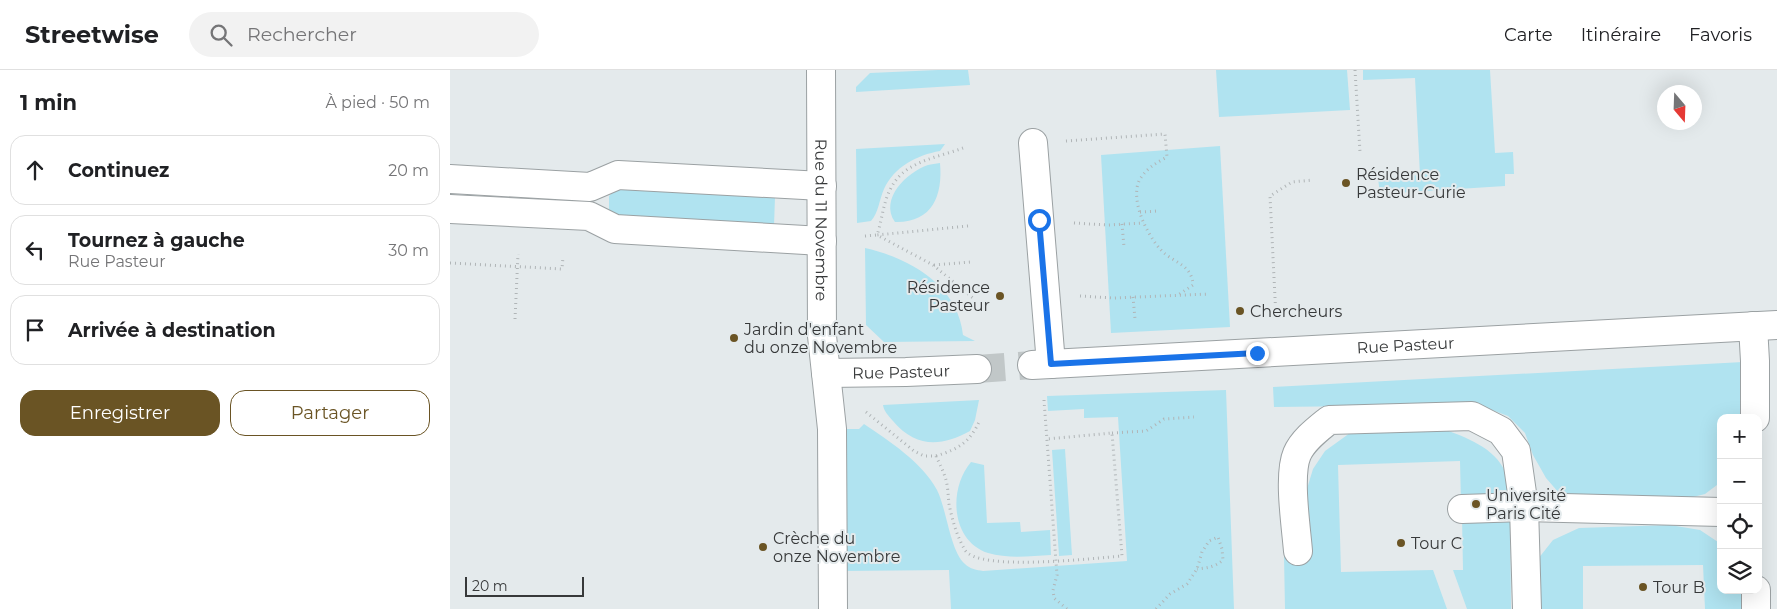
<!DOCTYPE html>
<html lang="fr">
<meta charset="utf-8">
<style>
body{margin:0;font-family:Montserrat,sans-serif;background:#f2f2f2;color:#202124}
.controls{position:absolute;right:15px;bottom:15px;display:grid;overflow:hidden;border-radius:10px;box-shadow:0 5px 20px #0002}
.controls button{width:45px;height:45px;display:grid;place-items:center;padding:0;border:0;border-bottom:1px solid #e0e0e0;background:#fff;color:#202124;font:25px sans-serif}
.compass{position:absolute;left:1207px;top:15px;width:45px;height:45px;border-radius:50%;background:#fff;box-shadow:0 5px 20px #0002;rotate:161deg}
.scale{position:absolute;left:15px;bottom:12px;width:119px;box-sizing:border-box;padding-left:5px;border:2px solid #37393a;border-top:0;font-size:14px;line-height:18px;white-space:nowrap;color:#37393a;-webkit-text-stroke:4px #e4eaec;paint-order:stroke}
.stop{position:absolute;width:15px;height:15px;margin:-11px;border:4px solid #1a73e8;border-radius:50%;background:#fff}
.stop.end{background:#1a73e8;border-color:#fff;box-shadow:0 1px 5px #0008}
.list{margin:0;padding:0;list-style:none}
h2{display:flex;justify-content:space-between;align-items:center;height:65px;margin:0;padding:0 20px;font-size:21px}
h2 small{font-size:16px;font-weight:400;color:#757577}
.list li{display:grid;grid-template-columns:32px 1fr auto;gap:15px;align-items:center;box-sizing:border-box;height:70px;margin:0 10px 10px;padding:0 10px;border:1px solid #e0e0e0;border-radius:15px}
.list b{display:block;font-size:19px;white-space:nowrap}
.list p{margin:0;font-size:16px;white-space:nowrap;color:#757577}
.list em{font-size:16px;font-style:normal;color:#757577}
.actions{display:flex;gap:10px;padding:15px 20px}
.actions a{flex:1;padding:11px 0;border:1px solid #6a5424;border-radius:15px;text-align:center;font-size:18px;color:#6a5424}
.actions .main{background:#6a5424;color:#fff}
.icon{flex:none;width:28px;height:28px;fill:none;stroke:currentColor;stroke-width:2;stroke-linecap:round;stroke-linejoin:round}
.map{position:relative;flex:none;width:1327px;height:539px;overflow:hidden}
header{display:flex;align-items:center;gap:30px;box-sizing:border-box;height:70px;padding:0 25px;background:#fff;border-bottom:1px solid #e0e0e0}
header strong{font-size:24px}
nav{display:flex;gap:28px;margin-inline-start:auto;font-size:18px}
.search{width:350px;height:45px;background:#f2f2f2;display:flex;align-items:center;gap:12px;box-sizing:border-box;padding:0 18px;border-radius:28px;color:#757577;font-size:19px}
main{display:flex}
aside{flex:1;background:#fff}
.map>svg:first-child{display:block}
</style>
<header>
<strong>Streetwise</strong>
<div class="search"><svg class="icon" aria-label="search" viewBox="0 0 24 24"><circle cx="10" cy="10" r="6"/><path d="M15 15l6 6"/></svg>Rechercher</div>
<nav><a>Carte</a><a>Itinéraire</a><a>Favoris</a></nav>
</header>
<main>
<aside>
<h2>1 min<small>À pied · 50 m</small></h2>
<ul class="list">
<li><svg class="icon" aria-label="ahead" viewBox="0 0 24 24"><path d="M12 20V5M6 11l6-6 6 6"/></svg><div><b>Continuez</b></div><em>20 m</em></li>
<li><svg class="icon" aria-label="left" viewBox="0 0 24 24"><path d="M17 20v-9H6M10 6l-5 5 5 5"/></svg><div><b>Tournez à gauche</b><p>Rue Pasteur</p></div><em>30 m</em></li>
<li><svg class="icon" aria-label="arrive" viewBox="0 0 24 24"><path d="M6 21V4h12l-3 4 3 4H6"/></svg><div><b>Arrivée à destination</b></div></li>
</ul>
<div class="actions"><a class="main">Enregistrer</a><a>Partager</a></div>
</aside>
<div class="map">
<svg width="1327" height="539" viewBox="0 0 1327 539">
<rect width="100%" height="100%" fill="#e4eaec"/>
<g fill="#b0e3f0">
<polygon points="488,0 518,0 520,15 406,22 406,17 420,3"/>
<polygon points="766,0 897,0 900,40 769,47"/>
<polygon points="913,0 1040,0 1045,83 1063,82 1064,104 1055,104 1055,116 930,124 928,108 970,105 965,8 913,10"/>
<path d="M495 74 490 81C467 85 444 97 434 119 429 130 429 142 421 151L407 153 406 79Z"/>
<polygon points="770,76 780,257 661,263 651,85"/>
<path d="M490 93C493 126 482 153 445 152 429 129 457 102 478 95 481 94 486 94 490 93Z"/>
<polygon points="167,118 325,127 324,156 173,150 159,141 159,126"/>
<path d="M415 178C459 188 508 215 513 265L525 271 434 272 416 255Z"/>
<polygon points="1293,292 1293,348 1271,348 1271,412 1255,424 1227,431 1134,431 1109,423 1096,408 1083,385 1075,363 1058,346 1034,337 1006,335 824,337 823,317"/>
<path d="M776 320 784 539H501L499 500 393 501 391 359H409L414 354C439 371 472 392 487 420 497 440 500 481 515 494 520 499 527 500 533 501L677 491 668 347 634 348V339L598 341 597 326Z"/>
<path d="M529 330 525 350 520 361C491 377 466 378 443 351 439 346 434 342 433 335Z"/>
<path d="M996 360C1020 369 1049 380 1057 407 1059 415 1059 423 1060 431L1011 433 1010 391 888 395 891 502 983 500 997 539H835L834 486 859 484 856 422 863 399 875 381 900 363 920 361Z"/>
<polygon points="615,379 622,485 609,486 602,380"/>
<path d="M521 392 534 395 537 453 570 452 571 462 600 460 601 485C581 486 558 489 538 483 501 471 498 419 521 392Z"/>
<polygon points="1060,445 1061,539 1017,539 1003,500 1013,500 1012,446"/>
<polygon points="1220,455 1250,460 1271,474 1271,520 1293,520 1293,539 1255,539 1253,495 1133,496 1133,539 1089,539 1088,489 1103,470 1129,458"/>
</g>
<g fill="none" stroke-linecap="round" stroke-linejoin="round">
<polyline stroke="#c1c7c8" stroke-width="28" stroke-dasharray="28 14" stroke-linecap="butt" points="527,299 582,295"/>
<defs>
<g id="minor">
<path id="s1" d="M371 0 372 266 382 359 383 539"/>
<polyline points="583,73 601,294"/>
<polyline points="0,109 140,117 168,105 372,116"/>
<polyline points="0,139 139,146 165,159 372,171"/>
<polyline points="1303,256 1305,291 1305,348"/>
<path id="s2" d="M582 295 1327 255"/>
<path id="s3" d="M376 303 456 302 527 299"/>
<polyline points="1012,439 1074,437 1271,442"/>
<path d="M848 481C846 456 838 405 847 384 853 370 868 359 879 350L1022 346 1051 361 1066 381 1074 437 1077 539"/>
<polyline points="1306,520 1306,539"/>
</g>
</defs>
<use href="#minor" stroke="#9ba1a3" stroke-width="30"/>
<g stroke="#b0b5b7" stroke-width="3" stroke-dasharray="1 4" stroke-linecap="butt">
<polyline points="905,0 910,82"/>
<path d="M616 71 715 64 717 87C706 93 697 98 690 109 679 129 697 165 711 180 723 193 742 194 743 215L728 225"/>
<polyline points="690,142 708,141"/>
<polyline points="624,153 658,155 694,153"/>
<polyline points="672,154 674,177"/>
<polyline points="518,156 427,165 483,195 523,228"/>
<path d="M415 166 427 165C432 151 433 133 440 120 453 91 487 88 513 78"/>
<polyline points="0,193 112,199 113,187"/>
<polyline points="484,195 521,192"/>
<polyline points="630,226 663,228 759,224"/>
<polyline points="683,227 685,249"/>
<polyline points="826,248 820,126 842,112 863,110"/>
<polyline points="65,249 68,184"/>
<polyline points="594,330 607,505 603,520 604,528 617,539"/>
<path d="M416 342 464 381 474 386H486C489 393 493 400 495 407 498 415 498 425 499 434 502 449 507 467 515 480 528 502 645 488 672 486L662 363 597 369"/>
<polyline points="662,363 696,361 714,349 744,347"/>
<path d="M486 386C509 379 520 372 530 350"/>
<path d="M706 539 720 524 737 514 747 499 752 482 759 471 768 467 772 479 773 490C765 497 757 498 747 499"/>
</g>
<use href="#minor" stroke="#fff" stroke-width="28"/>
</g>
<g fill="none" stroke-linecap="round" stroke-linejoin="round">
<polyline stroke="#1a73e8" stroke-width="6" points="589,150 601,294 807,283"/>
</g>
<g fill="#6a5424" stroke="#e4eaec" stroke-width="2">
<circle cx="896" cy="113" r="5"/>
<circle cx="550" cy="226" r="5"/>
<circle cx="790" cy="241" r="5"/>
<circle cx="284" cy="268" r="5"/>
<circle cx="1026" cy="434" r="5"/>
<circle cx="951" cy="473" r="5"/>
<circle cx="313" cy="477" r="5"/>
<circle cx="1193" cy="517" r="5"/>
</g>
<g text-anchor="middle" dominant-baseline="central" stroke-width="4" stroke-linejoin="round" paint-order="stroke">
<g font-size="16" fill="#37393a" stroke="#e4eaec" text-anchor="start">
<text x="906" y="104">Résidence<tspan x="906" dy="18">Pasteur-Curie</tspan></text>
<text x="540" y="217" text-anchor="end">Résidence<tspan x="540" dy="18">Pasteur</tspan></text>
<text x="800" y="241">Chercheurs</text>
<text x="294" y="259">Jardin d'enfant<tspan x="294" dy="18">du onze Novembre</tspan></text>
<text x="1036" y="425">Université<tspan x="1036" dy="18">Paris Cité</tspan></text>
<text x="323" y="468">Crèche du<tspan x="323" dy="18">onze Novembre</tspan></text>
<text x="961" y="473">Tour C</text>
<text x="1203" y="517">Tour B</text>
</g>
<g font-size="16" fill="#37393a" stroke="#e4eaec">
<text stroke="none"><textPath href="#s1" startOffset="150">Rue du 11 Novembre</textPath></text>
<text stroke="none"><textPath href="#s2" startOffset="374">Rue Pasteur</textPath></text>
<text stroke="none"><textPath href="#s3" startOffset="75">Rue Pasteur</textPath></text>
</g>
</g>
</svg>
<div class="controls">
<button>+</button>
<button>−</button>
<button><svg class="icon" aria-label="locate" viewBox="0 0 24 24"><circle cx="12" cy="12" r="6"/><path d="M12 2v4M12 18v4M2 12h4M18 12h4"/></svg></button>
<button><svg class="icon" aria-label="layers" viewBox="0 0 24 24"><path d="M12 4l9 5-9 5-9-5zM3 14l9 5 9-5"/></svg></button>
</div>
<svg class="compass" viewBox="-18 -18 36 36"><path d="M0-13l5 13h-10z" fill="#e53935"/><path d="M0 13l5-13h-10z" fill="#757577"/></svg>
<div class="scale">20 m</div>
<div class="stop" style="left:589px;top:150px"></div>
<div class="stop end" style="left:807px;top:283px"></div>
</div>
</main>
